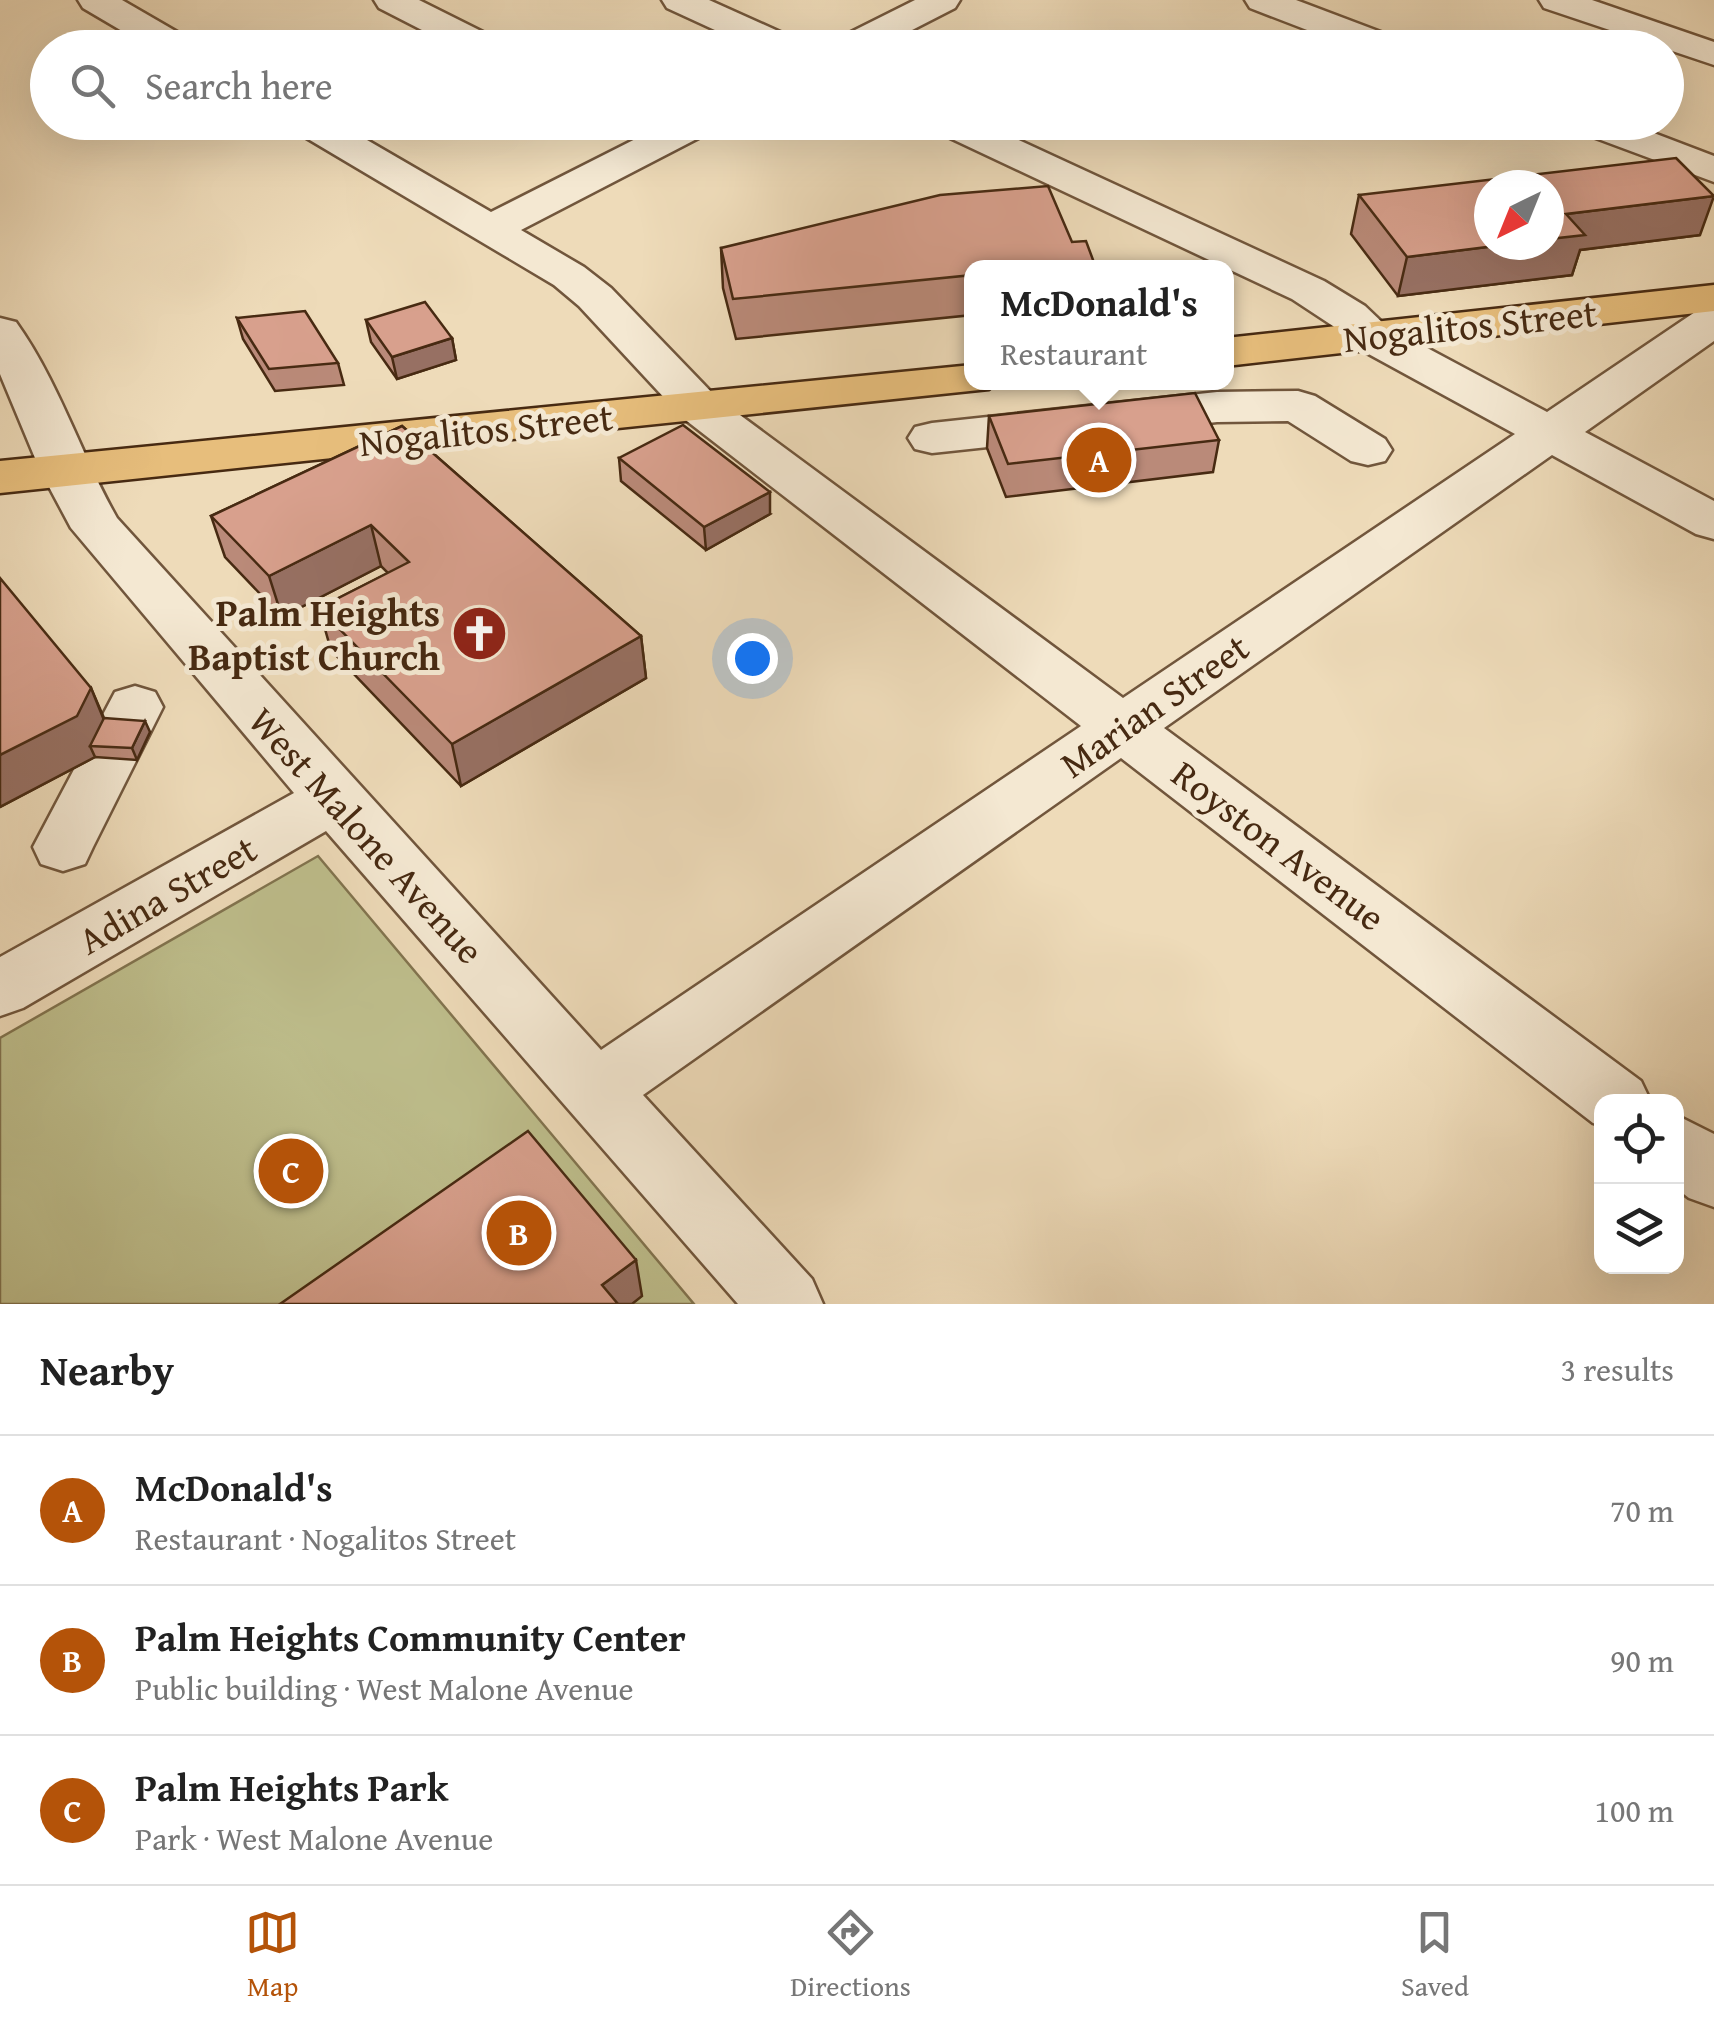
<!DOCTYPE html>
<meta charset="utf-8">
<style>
body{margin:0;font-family:"Gentium Book Plus",serif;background:#f2f2f2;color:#222}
.controls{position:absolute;right:30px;bottom:30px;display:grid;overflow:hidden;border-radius:20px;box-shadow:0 10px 40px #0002}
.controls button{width:90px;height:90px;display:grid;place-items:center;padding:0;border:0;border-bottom:2px solid #e0e0e0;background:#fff;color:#222;font:50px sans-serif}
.compass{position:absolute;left:1474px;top:170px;width:90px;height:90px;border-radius:50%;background:#fff;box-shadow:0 10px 40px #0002;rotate:223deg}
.you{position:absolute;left:752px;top:658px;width:35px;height:35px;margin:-25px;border:8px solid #fff;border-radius:50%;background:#1a73e8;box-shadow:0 0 0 15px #1a73e833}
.badge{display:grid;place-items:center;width:65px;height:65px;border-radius:50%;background:#b45309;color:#fff;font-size:32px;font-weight:700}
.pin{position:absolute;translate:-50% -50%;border:5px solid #fff;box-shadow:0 2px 10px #0006}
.popup{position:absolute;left:964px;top:260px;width:270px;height:130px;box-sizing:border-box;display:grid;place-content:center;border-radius:20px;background:#fff;filter:drop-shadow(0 2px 8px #0005);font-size:32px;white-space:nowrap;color:#767676}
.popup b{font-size:38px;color:#222}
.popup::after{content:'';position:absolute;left:50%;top:100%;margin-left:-20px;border:20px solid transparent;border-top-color:#fff}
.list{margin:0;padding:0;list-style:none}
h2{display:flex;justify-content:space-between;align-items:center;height:130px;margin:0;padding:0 40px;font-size:42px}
h2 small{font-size:32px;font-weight:400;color:#767676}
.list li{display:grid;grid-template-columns:65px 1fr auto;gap:30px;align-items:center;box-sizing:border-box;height:150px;padding:0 40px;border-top:2px solid #e0e0e0}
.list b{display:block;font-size:38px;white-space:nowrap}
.list p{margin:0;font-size:32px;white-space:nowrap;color:#767676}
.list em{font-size:32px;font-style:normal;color:#767676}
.icon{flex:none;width:55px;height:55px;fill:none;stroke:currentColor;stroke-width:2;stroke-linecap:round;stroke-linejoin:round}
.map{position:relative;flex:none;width:1714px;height:1304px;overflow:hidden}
.search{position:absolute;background:#fff;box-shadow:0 10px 40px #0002;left:30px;right:30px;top:30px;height:110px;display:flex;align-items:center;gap:25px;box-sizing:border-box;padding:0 35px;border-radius:55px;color:#767676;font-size:38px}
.sheet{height:580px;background:#fff}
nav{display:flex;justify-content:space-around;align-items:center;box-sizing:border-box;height:140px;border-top:2px solid #e0e0e0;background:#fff;font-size:28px;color:#767676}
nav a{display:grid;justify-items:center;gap:5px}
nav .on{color:#b45309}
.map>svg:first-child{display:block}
</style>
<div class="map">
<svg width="1714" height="1304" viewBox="0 0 1714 1304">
<rect width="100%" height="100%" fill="#eedbb9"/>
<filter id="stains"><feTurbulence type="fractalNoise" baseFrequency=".002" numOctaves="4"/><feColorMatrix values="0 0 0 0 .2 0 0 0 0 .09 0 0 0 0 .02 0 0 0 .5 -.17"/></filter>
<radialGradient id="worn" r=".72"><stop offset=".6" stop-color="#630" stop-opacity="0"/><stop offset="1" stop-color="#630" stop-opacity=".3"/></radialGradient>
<polygon fill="#bebe8c" stroke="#82744f" stroke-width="2.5" points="318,856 694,1304 0,1304 0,1038"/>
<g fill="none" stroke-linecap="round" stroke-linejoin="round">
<defs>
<g id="minor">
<polygon points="78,0 122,0 191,40 196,48 151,48 83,8"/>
<polygon points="374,0 419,0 499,40 504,48 457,48 379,8"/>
<polygon points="662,0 709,0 798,40 803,48 754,48 667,8"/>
<polygon points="915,0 960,0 955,8 877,48 830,48 835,40"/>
<polygon points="1245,0 1296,0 1402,40 1407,48 1354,48 1250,8"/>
<polygon points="1539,0 1592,0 1714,42 1714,65 1544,8"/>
<path d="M288 122H336L491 212 669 122H719L714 130 521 230 584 267 611 288 717 398 1123 698 1515 434 1354 346 1333 326 1292 299 933 130 928 122H980L1324 281 1365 306 1386 326 1547 412 1698 310 1714 306V341L1585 432 1714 501V539L1696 534 1552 455 1164 728 1641 1081 1651 1102H1602V1126L1593 1123 1121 758 643 1095 812 1279 823 1304H738L326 831 23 1008 0 1016V957L294 793 71 528 40 470 0 374V318L16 322C59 382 81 455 117 518L601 1050 1081 726 683 418 579 306 554 285 293 130Z"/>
<polygon points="1569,122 1625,122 1714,156 1714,182 1574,130"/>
<polygon points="1298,391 1315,396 1385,439 1392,450 1385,461 1368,465 1351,461 1288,421 1217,422 932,453 915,449 908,438 915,427 932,423 1217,392"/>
<polygon points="135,686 155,692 163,707 93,847 85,864 63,871 41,864 33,847 115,692"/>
<polygon points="1676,1115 1714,1134 1714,1207 1689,1198 1676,1188"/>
</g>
<g id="major">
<polygon points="1714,285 1714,311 1226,366 1226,338"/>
<polygon points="972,365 972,382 993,382 989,389 0,493 0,461"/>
</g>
</defs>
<use href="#minor" stroke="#71563c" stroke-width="5"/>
<use href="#major" stroke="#472a12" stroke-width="5"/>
<use href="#minor" fill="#f4e8d2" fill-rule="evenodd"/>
<use href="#major" fill="#e7be7c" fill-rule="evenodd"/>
</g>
<g fill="#ba8a79" stroke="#472a12" stroke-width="2.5">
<polygon points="1359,195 1700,235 1580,250 1572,275 1398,296 1351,234"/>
<polygon points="721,248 972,268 972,315 736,339 723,288"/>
<polygon points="237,318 338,363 344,385 275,391 243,339"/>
<polygon points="366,320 452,338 456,360 397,379 371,342"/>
<polygon points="989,416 1219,440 1213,472 1006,497 987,448"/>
<polygon points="402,426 641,636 646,678 461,786 331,650 319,608 388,573 381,566 282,617 225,557 211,516"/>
<polygon points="619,458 770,514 706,550 621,481"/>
<polygon points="91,688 104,718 150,732 137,760 95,757 0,807"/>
</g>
<g fill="#977063" stroke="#472a12" stroke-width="2.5">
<polygon points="1714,196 1700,235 1580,250 1572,275 1398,296 1407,257 1503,245 1549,245 1549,239 1566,214"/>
<polygon points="452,338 456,360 397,379 392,357"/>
<polygon points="770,492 770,514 706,550 704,527"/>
<polygon points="371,525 381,566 282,617 269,576"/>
<polygon points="641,636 646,678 461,786 452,744"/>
<polygon points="91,688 108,730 90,746 95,757 0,807 0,755"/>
<polygon points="145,721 150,732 137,760 132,748"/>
<polygon points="636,1260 642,1296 632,1304 606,1304 602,1285"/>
</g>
<g fill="#d8a08d" stroke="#472a12" stroke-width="2.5">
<polygon points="1676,158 1714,196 1566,214 1585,235 1549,239 1549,185 1489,185 1489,245 1503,245 1407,257 1359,195"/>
<polygon points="1048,186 1072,242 1086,241 1096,268 972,268 972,275 733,299 721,248 940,195"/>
<polygon points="425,302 452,338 392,357 366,320"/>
<polygon points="305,311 338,363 269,369 237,318"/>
<polygon points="1195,393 1219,440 1008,464 989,416"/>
<polygon points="683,425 770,492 704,527 619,458"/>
<polygon points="402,426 641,636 452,744 319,608 409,562 371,525 269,576 211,516"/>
<polygon points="0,578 91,688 77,716 0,755"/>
<polygon points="104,718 145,721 132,748 90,746"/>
<polygon points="528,1131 636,1260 602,1285 618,1304 280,1304"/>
</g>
<defs>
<symbol id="church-disc" viewBox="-11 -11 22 22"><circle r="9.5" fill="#8f2418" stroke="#f4e8d2"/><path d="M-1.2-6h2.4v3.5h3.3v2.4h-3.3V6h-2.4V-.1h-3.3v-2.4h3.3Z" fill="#fff"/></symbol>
</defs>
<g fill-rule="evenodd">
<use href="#church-disc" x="448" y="602" width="63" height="63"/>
</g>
<g text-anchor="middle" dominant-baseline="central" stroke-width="10" stroke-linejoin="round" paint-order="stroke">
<g font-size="38" fill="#472a12" stroke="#f4e8d2">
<text transform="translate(1470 325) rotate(-6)">Nogalitos Street</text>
<text transform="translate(486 429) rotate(-6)">Nogalitos Street</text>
<text transform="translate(1154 705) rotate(-35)">Marian Street</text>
<text transform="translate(367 835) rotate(48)">West Malone Avenue</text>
<text transform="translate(1279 845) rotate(37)">Royston Avenue</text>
<text transform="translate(167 894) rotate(-30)">Adina Street</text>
</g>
<g font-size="38" font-weight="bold" fill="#472a12" stroke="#f4e8d2" text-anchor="end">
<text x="440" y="612">Palm Heights<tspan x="440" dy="44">Baptist Church</tspan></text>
</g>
</g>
<rect width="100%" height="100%" filter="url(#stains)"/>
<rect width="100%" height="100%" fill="url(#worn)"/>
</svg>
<div class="controls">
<button><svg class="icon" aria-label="locate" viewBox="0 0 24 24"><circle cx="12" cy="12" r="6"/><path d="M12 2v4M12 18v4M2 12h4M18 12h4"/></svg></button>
<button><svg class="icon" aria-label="layers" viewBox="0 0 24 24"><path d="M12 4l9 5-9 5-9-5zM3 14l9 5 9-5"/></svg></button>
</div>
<svg class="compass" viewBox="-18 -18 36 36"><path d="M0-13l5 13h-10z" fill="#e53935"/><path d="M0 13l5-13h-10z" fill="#767676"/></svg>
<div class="you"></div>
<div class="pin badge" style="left:1099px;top:460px">A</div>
<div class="popup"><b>McDonald's</b>Restaurant</div>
<div class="pin badge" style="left:519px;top:1233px">B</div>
<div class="pin badge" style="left:291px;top:1171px">C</div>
<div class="search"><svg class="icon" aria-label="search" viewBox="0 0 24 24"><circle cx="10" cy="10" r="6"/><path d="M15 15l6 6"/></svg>Search here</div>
</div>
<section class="sheet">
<h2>Nearby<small>3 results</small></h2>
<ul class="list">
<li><span class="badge">A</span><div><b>McDonald's</b><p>Restaurant · Nogalitos Street</p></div><em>70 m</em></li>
<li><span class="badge">B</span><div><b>Palm Heights Community Center</b><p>Public building · West Malone Avenue</p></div><em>90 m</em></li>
<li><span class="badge">C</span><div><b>Palm Heights Park</b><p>Park · West Malone Avenue</p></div><em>100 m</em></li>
</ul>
</section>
<nav>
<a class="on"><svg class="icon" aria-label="map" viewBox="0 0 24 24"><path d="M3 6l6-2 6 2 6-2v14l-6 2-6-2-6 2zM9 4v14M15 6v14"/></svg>Map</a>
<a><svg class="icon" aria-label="directions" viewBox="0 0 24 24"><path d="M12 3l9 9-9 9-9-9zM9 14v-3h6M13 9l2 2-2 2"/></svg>Directions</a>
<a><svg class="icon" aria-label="saved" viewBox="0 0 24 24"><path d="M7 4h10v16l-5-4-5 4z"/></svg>Saved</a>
</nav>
